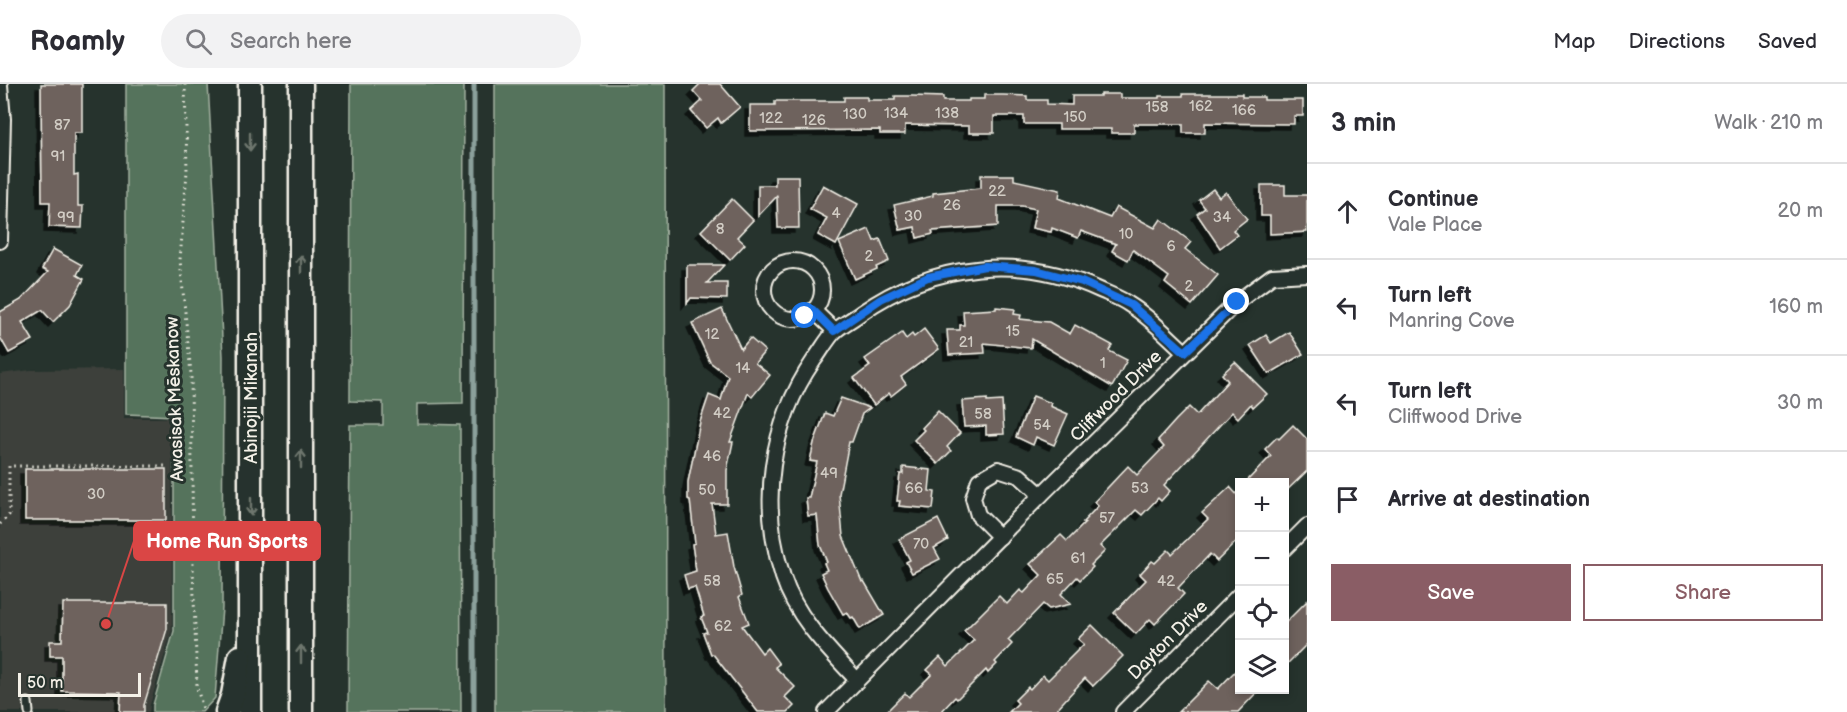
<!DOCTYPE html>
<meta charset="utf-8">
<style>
body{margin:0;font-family:"Balsamiq Sans",sans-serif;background:#f2f2f3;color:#2b2b33}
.controls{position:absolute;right:18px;bottom:18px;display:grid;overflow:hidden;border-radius:0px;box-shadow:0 3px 9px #0003}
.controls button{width:54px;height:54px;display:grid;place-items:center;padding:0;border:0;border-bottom:2px solid #e1e1e2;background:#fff;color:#2b2b33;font:30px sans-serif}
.scale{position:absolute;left:18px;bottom:15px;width:123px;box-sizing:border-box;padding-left:6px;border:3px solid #f4f1e8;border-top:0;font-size:16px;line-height:21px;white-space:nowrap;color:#f4f1e8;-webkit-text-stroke:4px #26332d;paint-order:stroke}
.stop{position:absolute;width:18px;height:18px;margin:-14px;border:4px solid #1a73e8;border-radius:50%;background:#fff}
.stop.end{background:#1a73e8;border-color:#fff;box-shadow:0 2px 6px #0008}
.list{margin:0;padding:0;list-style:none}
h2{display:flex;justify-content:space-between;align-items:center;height:78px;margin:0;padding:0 24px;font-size:26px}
h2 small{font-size:20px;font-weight:400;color:#7c7c81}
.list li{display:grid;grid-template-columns:39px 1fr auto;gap:18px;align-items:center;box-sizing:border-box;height:96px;padding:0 24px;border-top:2px solid #e1e1e2}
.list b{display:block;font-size:22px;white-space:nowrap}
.list p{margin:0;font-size:20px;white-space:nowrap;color:#7c7c81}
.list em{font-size:20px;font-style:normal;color:#7c7c81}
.actions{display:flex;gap:12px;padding:18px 24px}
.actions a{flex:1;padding:14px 0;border:2px solid #8a5d65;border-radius:0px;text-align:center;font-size:21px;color:#8a5d65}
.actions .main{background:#8a5d65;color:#fff}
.icon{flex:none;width:33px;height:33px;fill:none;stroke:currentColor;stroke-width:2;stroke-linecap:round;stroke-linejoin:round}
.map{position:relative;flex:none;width:1307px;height:628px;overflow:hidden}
header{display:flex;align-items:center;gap:36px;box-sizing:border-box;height:84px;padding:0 30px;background:#fff;border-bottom:2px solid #e1e1e2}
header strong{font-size:28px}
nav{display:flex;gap:33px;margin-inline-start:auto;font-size:21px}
.search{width:420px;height:54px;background:#f2f2f3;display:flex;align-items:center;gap:15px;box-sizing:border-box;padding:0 21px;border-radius:33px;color:#7c7c81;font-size:22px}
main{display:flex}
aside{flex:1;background:#fff}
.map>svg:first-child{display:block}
</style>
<header>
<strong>Roamly</strong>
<div class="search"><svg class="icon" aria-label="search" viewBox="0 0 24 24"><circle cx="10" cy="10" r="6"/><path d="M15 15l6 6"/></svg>Search here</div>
<nav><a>Map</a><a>Directions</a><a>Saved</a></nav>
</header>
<main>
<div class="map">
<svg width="1307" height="628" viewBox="0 0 1307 628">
<defs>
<filter id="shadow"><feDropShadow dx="-5" dy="5" stdDeviation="0" flood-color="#0009"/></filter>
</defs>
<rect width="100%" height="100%" fill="#26332d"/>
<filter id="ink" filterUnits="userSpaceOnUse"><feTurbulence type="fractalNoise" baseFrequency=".0167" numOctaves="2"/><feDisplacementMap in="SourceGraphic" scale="12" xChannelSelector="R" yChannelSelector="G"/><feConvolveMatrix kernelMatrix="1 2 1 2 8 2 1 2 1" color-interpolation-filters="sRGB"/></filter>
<g filter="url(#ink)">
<polygon fill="#3c413b" points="124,285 124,334 172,334 172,546 150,621 149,628 0,628 0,290 31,286"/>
<g fill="#55735b" stroke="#a4b2a2" stroke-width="1.5">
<polygon points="126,0 208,0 223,272 222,524 215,614 202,628 153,628 153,621 174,547 174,332 126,330"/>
<polygon points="351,0 464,0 463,319 417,320 417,340 460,341 461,628 348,628 350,341 383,341 383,318 350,317"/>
<polygon points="495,0 665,0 666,628 495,628"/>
</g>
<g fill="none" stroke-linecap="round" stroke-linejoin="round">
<polyline stroke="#8ba09b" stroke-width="5" points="474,0 474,628"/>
</g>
<g fill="#6e625d" stroke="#f4f1e8" stroke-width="1.5" filter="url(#shadow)">
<polygon points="41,0 82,0 82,49 74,49 74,91 78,90 78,122 83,122 82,144 49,143 50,118 42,118"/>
<polygon points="700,0 720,0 740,23 721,39 718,34 706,44 691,27 702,17 693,7"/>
<polygon points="1101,10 1120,10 1120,14 1159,14 1159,12 1183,12 1183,10 1242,10 1242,13 1264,13 1264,16 1303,16 1303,32 1294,32 1294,40 1205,39 1205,49 1183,49 1183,40 1134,40 1134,49 1111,49 1111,45 1059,45 1059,40 1024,40 1024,32 994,32 994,49 969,49 969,42 905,41 905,50 880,50 880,46 750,47 750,21 775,21 775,17 844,17 844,13 867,13 867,16 895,16 895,12 912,12 943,13 943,17 969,17 969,15 984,15 984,11 1003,11 1027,12 1027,16 1047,16 1047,20 1072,21 1072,12 1101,12"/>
<polygon points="981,91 1014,91 1014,96 1060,106 1059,114 1110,134 1116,123 1155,144 1161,135 1191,158 1185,165 1218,191 1192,221 1165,199 1169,193 1133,166 1128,176 1112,167 1116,160 1081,147 1078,154 1052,144 1051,148 1032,144 1036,125 1022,122 998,122 998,142 932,147 933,150 917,154 915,143 900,146 894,121 933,112 933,109 981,104"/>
<polygon points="775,92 798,92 799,144 778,144 777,112 758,132 758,101 775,101"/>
<polygon points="823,101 858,120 836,161 818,151 827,134 810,125"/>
<polygon points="1261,101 1285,101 1285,111 1307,111 1307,148 1270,150 1270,132 1261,132"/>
<polygon points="1213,105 1219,113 1226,108 1247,135 1233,146 1237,151 1220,164 1197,130 1205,124 1199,116"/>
<polygon points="732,115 753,136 737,153 745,160 730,176 701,147"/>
<polygon points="869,145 874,157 880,155 889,177 876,183 877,185 855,195 839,158"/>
<polygon points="53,165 82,181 77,191 84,195 70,221 53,238 42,226 22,238 33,256 9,269 0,253 0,228 21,216 48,188 42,185"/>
<polygon points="687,181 724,181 707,199 727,199 727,215 691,214 687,219"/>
<polygon points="996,223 1015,225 1014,230 1021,231 1020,235 1049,238 1070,250 1075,241 1112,261 1109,267 1127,276 1112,303 1032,255 1031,264 984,259 985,269 949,271 947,246 960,246 960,241 964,241 963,227 996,225"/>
<polygon points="722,225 741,265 750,254 765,267 755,279 770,291 752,313 748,309 730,358 733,358 727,386 727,420 712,420 716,450 728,448 734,483 742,511 739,513 749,539 742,542 762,569 767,564 779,580 775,583 795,603 785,613 794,622 788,628 758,628 713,570 711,570 703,549 707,548 701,533 704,532 695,503 688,505 684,491 696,487 692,460 695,459 690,416 688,415 688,398 700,338 709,311 721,316 728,292 710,278 692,239"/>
<polygon points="924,245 939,265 901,293 906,300 891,312 889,309 874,321 854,294 870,282 865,275 902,249 906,255 912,250 914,253"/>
<polygon points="1289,248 1303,270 1269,290 1250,261 1266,251 1271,259"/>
<polygon points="1235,278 1267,310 1253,323 1251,320 1238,334 1232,328 1164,401 1170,407 1161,417 1158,414 1142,431 1136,426 1100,462 1105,467 1091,481 1093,483 1080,496 1077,493 1061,510 1071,520 1049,525 1043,520 1008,556 1012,560 995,578 997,580 988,589 986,586 957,615 955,613 941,628 886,628 905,609 909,613 932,590 927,586 940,573 948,582 974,556 964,547 999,512 1007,520 1020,506 1024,509 1041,491 1030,480 1061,451 1067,457 1085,439 1083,438 1098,422 1094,418 1128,382 1137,391 1164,363 1158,356 1176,336 1189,323 1197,331 1228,297 1222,290"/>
<polygon points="1033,312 1051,319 1050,322 1068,330 1054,361 1036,353 1033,361 1016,353"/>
<polygon points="841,314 870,324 862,330 852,358 849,358 839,410 843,452 862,498 864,497 884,531 860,545 853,533 851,534 847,528 843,530 828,504 821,489 827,486 824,479 827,478 820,461 817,431 808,432 806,414 809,414 817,378 810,377 814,359 825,329 833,332"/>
<polygon points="987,315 987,318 1002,317 1004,350 986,351 986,342 964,343 962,317"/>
<polygon points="938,327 960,349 947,363 951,367 938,380 914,356 924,346 922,344"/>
<polygon points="1293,341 1307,355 1307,387 1284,409 1284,399 1245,399 1271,372 1265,365 1277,353 1279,355"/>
<polygon points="903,383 931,386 929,407 935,408 933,425 899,422 900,417 897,417 900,390 903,390"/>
<rect x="25" y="385" width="141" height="51"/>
<polygon points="1230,403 1239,413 1239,455 1217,477 1210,470 1178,504 1184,510 1155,540 1150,535 1136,550 1114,529 1146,496 1140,490 1152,477 1155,479 1168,466 1172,470 1208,435 1202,429"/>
<polygon points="938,435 948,456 934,464 940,475 912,489 906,478 910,476 899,455"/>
<polygon points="1307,517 1307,560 1284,583 1284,540"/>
<polygon points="63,519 167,519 167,545 144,621 144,628 120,628 121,608 62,607 62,572 50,572 50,557 62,557"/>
<polygon points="1092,541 1123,572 1093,602 1085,594 1054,628 1009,628 1018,619 1015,616 1028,603 1030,605 1043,591 1048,596 1084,560 1078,555"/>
<polygon points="1239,583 1239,606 1259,606 1238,628 1178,628 1209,597 1218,605"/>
</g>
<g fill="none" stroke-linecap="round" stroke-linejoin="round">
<defs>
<polyline id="lane" points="28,618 29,628"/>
<g id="street">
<polyline points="0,1 3,35 0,157"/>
<circle cx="793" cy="206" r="29"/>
<polyline points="813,226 835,247"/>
<polyline points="1000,453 978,431 973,414 979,396 998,385 1020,392 1041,411"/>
<polyline points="1284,465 1307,442"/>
<path d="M856 595C828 565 796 533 783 493 759 420 770 340 814 276 821 267 827 255 835 247 843 240 853 235 861 229 934 178 1021 169 1102 207 1111 211 1122 215 1130 221 1150 233 1168 253 1185 268"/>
<polyline points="826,628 1041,411 1237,218 1272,192 1307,190"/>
<polyline points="1123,628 1240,510"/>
</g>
<g id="primary">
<polyline points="250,0 250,628"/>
<polyline points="227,628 233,611 240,573"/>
<polyline points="301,628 301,0"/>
</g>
</defs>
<use href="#lane" stroke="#f4f1e8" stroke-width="11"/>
<use href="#street" stroke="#f4f1e8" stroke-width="18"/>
<use href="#primary" stroke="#f4f1e8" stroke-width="27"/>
<g stroke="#f4f1e8" stroke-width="3" stroke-dasharray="1.5 4.5" stroke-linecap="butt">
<polyline points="185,0 187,87 180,176 191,290 193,484 197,604 204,628"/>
<polyline points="0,440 9,431 9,382 167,382"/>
</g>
<use href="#lane" stroke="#26332d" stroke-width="7"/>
<use href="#street" stroke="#26332d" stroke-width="14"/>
<use href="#primary" stroke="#26332d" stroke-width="22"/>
</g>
<defs><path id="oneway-shaft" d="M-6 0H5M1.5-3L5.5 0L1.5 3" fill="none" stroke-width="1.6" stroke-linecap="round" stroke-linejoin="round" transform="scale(1.5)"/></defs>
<g stroke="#6e766e">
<use href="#oneway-shaft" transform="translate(250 58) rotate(90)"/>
<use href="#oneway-shaft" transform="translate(301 180) rotate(-90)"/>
<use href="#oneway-shaft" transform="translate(301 375) rotate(-90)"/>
<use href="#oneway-shaft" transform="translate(251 423) rotate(90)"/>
<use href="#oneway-shaft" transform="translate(301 570) rotate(-90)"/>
</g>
</g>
<g fill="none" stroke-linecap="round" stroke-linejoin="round" filter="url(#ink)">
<polyline stroke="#1a73e8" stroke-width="8" points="805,232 813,226 834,247 881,215 928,193 985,182 1036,186 1082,198 1131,221 1185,268 1237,218"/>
</g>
<g text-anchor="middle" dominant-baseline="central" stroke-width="6" stroke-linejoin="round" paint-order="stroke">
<g font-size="15" fill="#d2cdc5">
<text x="1201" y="22">162</text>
<text x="1157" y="23">158</text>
<text x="1244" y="26">166</text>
<text x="896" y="29">134</text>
<text x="947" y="29">138</text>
<text x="855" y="30">130</text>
<text x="1075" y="33">150</text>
<text x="771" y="34">122</text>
<text x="814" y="36">126</text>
<text x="62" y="41">87</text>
<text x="58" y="72">91</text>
<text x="997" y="107">22</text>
<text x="952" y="121">26</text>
<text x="836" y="129">4</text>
<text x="913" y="132">30</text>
<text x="66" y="133">99</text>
<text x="1222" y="133">34</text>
<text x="720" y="145">8</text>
<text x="1126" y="150">10</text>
<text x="1171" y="162">6</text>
<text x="869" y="172">2</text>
<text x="1189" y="202">2</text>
<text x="1013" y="247">15</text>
<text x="712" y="250">12</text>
<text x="966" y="258">21</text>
<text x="1103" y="279">1</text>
<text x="743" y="284">14</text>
<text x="722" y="329">42</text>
<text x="983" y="330">58</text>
<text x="1042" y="341">54</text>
<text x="712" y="372">46</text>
<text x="829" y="389">49</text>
<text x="914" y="404">66</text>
<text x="1140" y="404">53</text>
<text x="707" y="406">50</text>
<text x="96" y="410">30</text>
<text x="1107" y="434">57</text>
<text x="921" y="460">70</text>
<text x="1078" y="474">61</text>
<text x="1055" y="495">65</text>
<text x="712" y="497">58</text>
<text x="1166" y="497">42</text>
<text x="723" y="542">62</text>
</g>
<g font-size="18" fill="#f4f1e8" stroke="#26332d">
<text transform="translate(1116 312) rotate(-45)">Cliffwood Drive</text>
<text transform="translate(251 314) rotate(-90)">Abinojii Mikanah</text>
<text transform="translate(175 315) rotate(-92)">Awasisak Mēskanow</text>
<text transform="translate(1168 556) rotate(-45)">Dayton Drive</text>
</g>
</g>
<path fill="none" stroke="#da4645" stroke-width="2" d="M106 540L134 457"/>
<circle fill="#da4645" stroke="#26332d" stroke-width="2" cx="106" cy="540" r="6"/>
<rect fill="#da4645" stroke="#da4645" stroke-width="2" x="134" y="438" width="186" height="38" rx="6"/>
<g font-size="20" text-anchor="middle" font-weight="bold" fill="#fff">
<text x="227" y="464">Home Run Sports</text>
</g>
</svg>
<div class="controls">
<button>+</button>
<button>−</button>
<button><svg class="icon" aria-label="locate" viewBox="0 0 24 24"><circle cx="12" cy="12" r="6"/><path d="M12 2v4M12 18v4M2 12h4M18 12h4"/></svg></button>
<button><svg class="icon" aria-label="layers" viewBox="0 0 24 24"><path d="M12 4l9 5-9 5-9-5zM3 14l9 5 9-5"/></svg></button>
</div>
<div class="scale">50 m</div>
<div class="stop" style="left:805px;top:232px"></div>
<div class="stop end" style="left:1237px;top:218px"></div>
</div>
<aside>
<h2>3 min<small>Walk · 210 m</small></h2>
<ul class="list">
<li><svg class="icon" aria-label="ahead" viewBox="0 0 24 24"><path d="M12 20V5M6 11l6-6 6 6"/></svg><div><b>Continue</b><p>Vale Place</p></div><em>20 m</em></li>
<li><svg class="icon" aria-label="left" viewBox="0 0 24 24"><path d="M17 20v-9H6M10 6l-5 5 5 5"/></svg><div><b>Turn left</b><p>Manring Cove</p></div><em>160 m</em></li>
<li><svg class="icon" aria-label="left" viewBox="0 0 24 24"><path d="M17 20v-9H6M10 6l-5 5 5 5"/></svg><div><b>Turn left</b><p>Cliffwood Drive</p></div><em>30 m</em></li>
<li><svg class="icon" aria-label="arrive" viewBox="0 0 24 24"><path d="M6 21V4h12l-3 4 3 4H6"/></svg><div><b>Arrive at destination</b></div></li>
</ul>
<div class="actions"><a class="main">Save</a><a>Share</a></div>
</aside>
</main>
